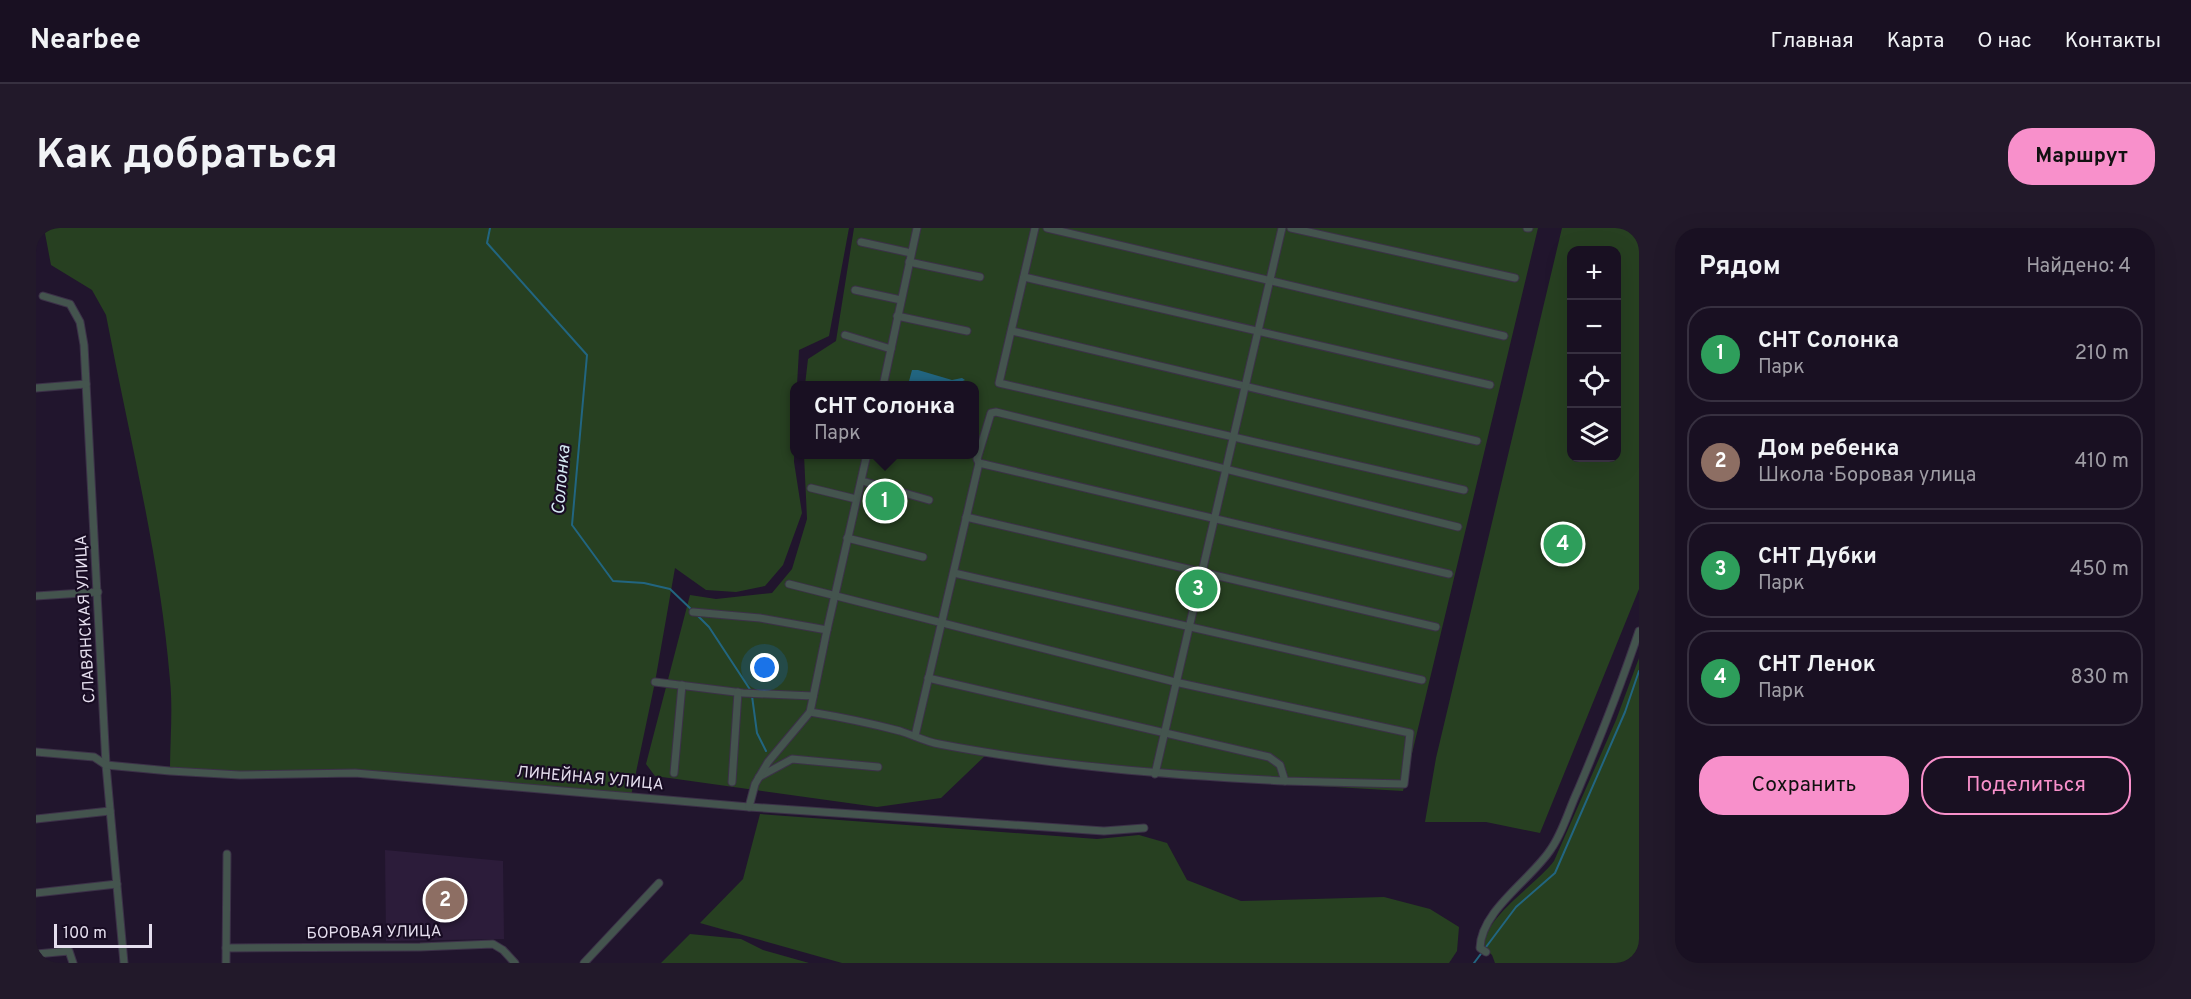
<!DOCTYPE html>
<html lang="ru">
<meta charset="utf-8">
<style>
body{margin:0;font-family:Overpass,sans-serif;background:#22192a;color:#f1f3f6}
.controls{position:absolute;right:18px;top:18px;display:grid;overflow:hidden;border-radius:12px;box-shadow:0 6px 24px #0002}
.controls button{width:54px;height:54px;display:grid;place-items:center;padding:0;border:0;border-bottom:2px solid #373040;background:#191022;color:#f1f3f6;font:30px sans-serif}
.scale{position:absolute;left:18px;bottom:15px;width:98px;box-sizing:border-box;padding-left:6px;border:3px solid #e5deee;border-top:0;font-size:16px;line-height:21px;white-space:nowrap;color:#e5deee;-webkit-text-stroke:4px #180c23;paint-order:stroke}
.you{position:absolute;left:729px;top:440px;width:21px;height:21px;margin:-15px;border:4px solid #fff;border-radius:50%;background:#1a73e8;box-shadow:0 0 0 9px #1a73e833}
.badge{display:grid;place-items:center;width:39px;height:39px;border-radius:50%;background:#f890cb;color:#fff;font-size:20px;font-weight:700}
.pin{position:absolute;translate:-50% -50%;border:3px solid #fff;box-shadow:0 2px 6px #0006}
.popup{position:absolute;left:754px;top:153px;width:189px;height:78px;box-sizing:border-box;display:grid;place-content:center;border-radius:12px;background:#191022;filter:drop-shadow(0 2px 4px #0005);font-size:20px;white-space:nowrap;color:#9f9da5}
.popup b{font-size:22px;color:#f1f3f6}
.popup::after{content:'';position:absolute;left:50%;top:100%;margin-left:-12px;border:12px solid transparent;border-top-color:#191022}
.list{margin:0;padding:0;list-style:none}
h2{display:flex;justify-content:space-between;align-items:center;height:78px;margin:0;padding:0 24px;font-size:26px}
h2 small{font-size:20px;font-weight:400;color:#9f9da5}
.list li{display:grid;grid-template-columns:39px 1fr auto;gap:18px;align-items:center;box-sizing:border-box;height:96px;margin:0 12px 12px;padding:0 12px;border:2px solid #373040;border-radius:24px}
.list b{display:block;font-size:22px;white-space:nowrap}
.list p{margin:0;font-size:20px;white-space:nowrap;color:#9f9da5}
.list em{font-size:20px;font-style:normal;color:#9f9da5}
.actions{display:flex;gap:12px;padding:18px 24px}
.actions a{flex:1;padding:14px 0;border:2px solid #f890cb;border-radius:24px;text-align:center;font-size:21px;color:#f890cb}
.actions .main{background:#f890cb;color:#111}
.icon{flex:none;width:33px;height:33px;fill:none;stroke:currentColor;stroke-width:2;stroke-linecap:round;stroke-linejoin:round}
.map{position:relative;flex:none;width:1603px;height:735px;overflow:hidden;border-radius:24px}
header{display:flex;align-items:center;gap:36px;box-sizing:border-box;height:84px;padding:0 30px;background:#191022;border-bottom:2px solid #373040}
header strong{font-size:28px}
nav{display:flex;gap:33px;margin-inline-start:auto;font-size:21px}
.intro{display:flex;align-items:center;justify-content:space-between;box-sizing:border-box;height:144px;padding:0 36px}
h1{margin:0;font-size:42px}
.button{padding:15px 27px;border-radius:24px;background:#f890cb;color:#111;font-size:21px;font-weight:700}
main{display:flex;gap:36px;padding:0 36px}
aside{flex:1;background:#191022;border-radius:24px;box-shadow:0 6px 24px #0002}
.map>svg:first-child{display:block}
</style>
<header>
<strong>Nearbee</strong>
<nav><a>Главная</a><a>Карта</a><a>О нас</a><a>Контакты</a></nav>
</header>
<div class="intro"><h1>Как добраться</h1><a class="button">Маршрут</a></div>
<main>
<div class="map">
<svg width="1603" height="735" viewBox="0 0 1603 735">
<rect width="100%" height="100%" fill="#21152d"/>
<polygon fill="#2c1c3a" points="349,622 467,633 468,711 350,713"/>
<g fill="#274021" fill-rule="evenodd">
<path d="M8 0H813L793 108 763 122 761 157 759 158 758 234 766 285 747 337 729 358 700 364 670 362 639 340 619 454 595 568 319 545 134 543C134 513 137 482 134 452 124 329 93 208 70 87L56 62 15 37Z"/>
<polygon points="818,0 1502,0 1367,563 1141,550 953,524 905,570 841,579 619,548 610,536 654,367 680,371 736,365 756,341 771,291 768,227 939,226 939,158 769,157 772,131 800,113"/>
<path d="M1526 0H1603V361L1504 605 1450 594H1389L1400 530ZM1536 22H1580V230H1536Z"/>
<path d="M1603 430V735H1459L1456 727 1447 719C1448 689 1500 657 1518 633L1580 492Z"/>
<polygon points="724,586 1061,611 1103,607 1131,615 1151,652 1205,673 1348,669 1394,681 1423,699 1421,723 1413,735 806,735 664,695 707,651"/>
<polygon points="654,706 705,711 727,722 773,735 625,735"/>
</g>
<polygon fill="#226580" points="876,142 882,142 916,152 926,150 929,152 922,155 922,157 872,157"/>
<g fill="none" stroke-linecap="round" stroke-linejoin="round">
<g stroke="#226580" stroke-width="2">
<polyline points="454,0 451,15 551,127 536,297 577,353 608,355 634,361 657,383"/>
<polyline points="661,387 673,399 715,463"/>
<polyline points="716,468 721,505 730,523"/>
<polyline points="1438,735 1480,679 1519,645 1589,484 1603,443"/>
</g>
<defs>
<g id="minor">
<polyline points="999,0 963,155 1428,262"/>
<polyline points="1011,0 1468,108"/>
<polyline points="1255,0 1479,50"/>
<polyline points="1491,0 1493,0"/>
<polyline points="825,14 875,25"/>
<polyline points="873,34 944,49"/>
<polyline points="988,49 1454,157"/>
<polyline points="819,62 865,72"/>
<polyline points="7,68 34,76 44,94 48,117 70,537 88,735"/>
<polyline points="861,88 931,103"/>
<polyline points="976,103 1441,213"/>
<polyline points="809,107 855,121"/>
<polyline points="847,158 881,0"/>
<polyline points="0,160 50,156"/>
<polyline points="943,235 1413,346"/>
<polyline points="826,253 893,272"/>
<polyline points="775,260 820,271"/>
<polyline points="930,289 1400,399"/>
<polyline points="811,310 887,329"/>
<polyline points="918,345 1386,452"/>
<polyline points="753,356 1139,454 1374,505 1368,556 1249,553 1244,537 1233,529 892,450"/>
<polyline points="0,368 62,364"/>
<polyline points="657,384 724,390 791,402"/>
<polyline points="619,454 707,465 777,468"/>
<path d="M774 484C804 489 834 495 864 503 877 507 890 514 903 516 1017 538 1133 547 1249 553"/>
<polyline points="879,508 943,235 941,231 955,185 960,184 1422,299"/>
<polyline points="0,524 58,529 70,537 134,543 204,547 319,545 713,579 1068,603 1108,600"/>
<polyline points="638,545 646,457"/>
<polyline points="1119,546 1246,0"/>
<polyline points="723,549 756,531 842,539"/>
<polyline points="696,554 702,464"/>
<polyline points="713,579 719,556 732,534 774,484 791,402 831,226"/>
<polyline points="0,591 74,583"/>
<polyline points="0,665 81,656"/>
<polyline points="190,720 384,719 457,716 467,722 479,735"/>
<path d="M1450 724 1444 720C1445 682 1496 651 1515 621 1527 604 1533 581 1542 562 1564 510 1585 457 1603 403"/>
<polyline points="0,726 33,723 37,735"/>
<polyline points="190,735 191,626"/>
<polyline points="548,735 623,655"/>
</g>
</defs>
<use href="#minor" stroke="#3c3148" stroke-width="9"/>
<use href="#minor" stroke="#44544e" stroke-width="7"/>
</g>
<g text-anchor="middle" dominant-baseline="central" stroke-width="4.5" stroke-linejoin="round" paint-order="stroke">
<g font-size="16" fill="#e5deee" stroke="#180c23">
<text transform="translate(50 391) rotate(-93)">СЛАВЯНСКАЯ УЛИЦА</text>
<text transform="translate(554 551) rotate(5)">ЛИНЕЙНАЯ УЛИЦА</text>
<text transform="translate(338 705) rotate(-1)">БОРОВАЯ УЛИЦА</text>
</g>
<g font-size="18" font-style="italic" fill="#d4e8f2" stroke="#180c23">
<text transform="translate(526 252) rotate(-85)">Солонка</text>
</g>
</g>
</svg>
<div class="controls">
<button>+</button>
<button>−</button>
<button><svg class="icon" aria-label="locate" viewBox="0 0 24 24"><circle cx="12" cy="12" r="6"/><path d="M12 2v4M12 18v4M2 12h4M18 12h4"/></svg></button>
<button><svg class="icon" aria-label="layers" viewBox="0 0 24 24"><path d="M12 4l9 5-9 5-9-5zM3 14l9 5 9-5"/></svg></button>
</div>
<div class="scale">100 m</div>
<div class="you"></div>
<div class="pin badge" style="left:849px;top:273px;background:#2e9e5b">1</div>
<div class="popup"><b>СНТ Солонка</b>Парк</div>
<div class="pin badge" style="left:409px;top:672px;background:#8d6e63">2</div>
<div class="pin badge" style="left:1162px;top:361px;background:#2e9e5b">3</div>
<div class="pin badge" style="left:1527px;top:316px;background:#2e9e5b">4</div>
</div>
<aside>
<h2>Рядом<small>Найдено: 4</small></h2>
<ul class="list">
<li><span class="badge" style="background:#2e9e5b">1</span><div><b>СНТ Солонка</b><p>Парк</p></div><em>210 m</em></li>
<li><span class="badge" style="background:#8d6e63">2</span><div><b>Дом ребенка</b><p>Школа · Боровая улица</p></div><em>410 m</em></li>
<li><span class="badge" style="background:#2e9e5b">3</span><div><b>СНТ Дубки</b><p>Парк</p></div><em>450 m</em></li>
<li><span class="badge" style="background:#2e9e5b">4</span><div><b>СНТ Ленок</b><p>Парк</p></div><em>830 m</em></li>
</ul>
<div class="actions"><a class="main">Сохранить</a><a>Поделиться</a></div>
</aside>
</main>
